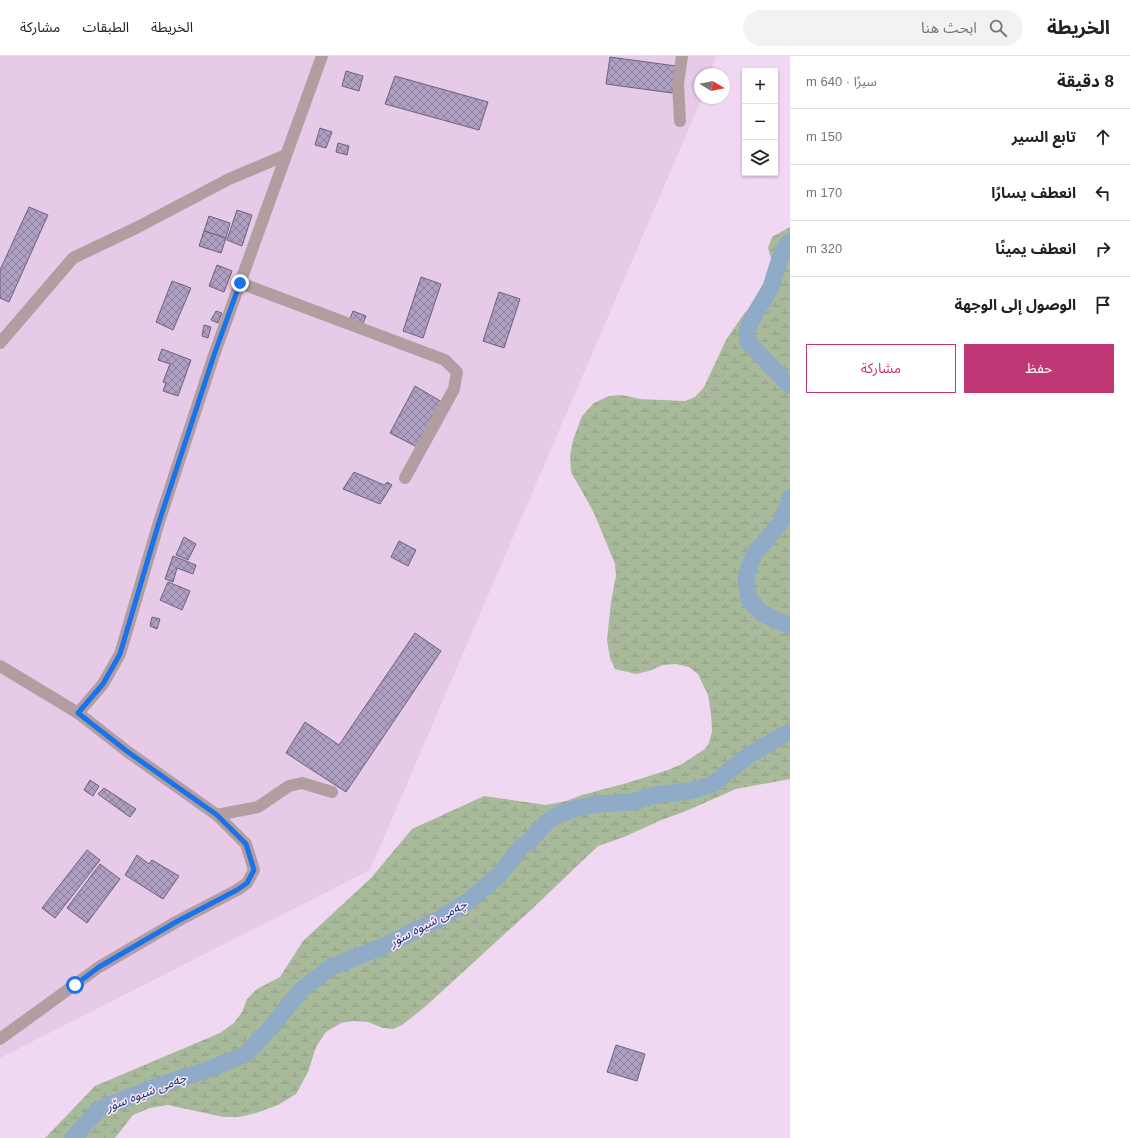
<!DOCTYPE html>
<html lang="ar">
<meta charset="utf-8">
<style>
body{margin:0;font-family:Arial,"Noto Sans Arabic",sans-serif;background:#f2f2f2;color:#202124;direction:rtl}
.controls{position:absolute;right:12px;top:12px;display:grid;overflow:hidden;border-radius:0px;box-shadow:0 1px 3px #0004}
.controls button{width:36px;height:36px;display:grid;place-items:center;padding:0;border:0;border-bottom:1px solid #e0e0e0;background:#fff;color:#202124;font:20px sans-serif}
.compass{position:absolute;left:694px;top:12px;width:36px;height:36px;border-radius:50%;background:#fff;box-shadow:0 1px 3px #0004;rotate:100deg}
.stop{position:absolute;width:12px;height:12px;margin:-9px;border:3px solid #1a73e8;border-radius:50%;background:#fff}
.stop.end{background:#1a73e8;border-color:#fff;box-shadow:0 1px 4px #0008}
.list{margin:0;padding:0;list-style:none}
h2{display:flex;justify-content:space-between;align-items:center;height:52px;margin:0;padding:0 16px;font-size:17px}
h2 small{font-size:13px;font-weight:400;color:#757577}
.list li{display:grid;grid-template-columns:26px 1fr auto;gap:12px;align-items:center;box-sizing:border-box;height:56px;padding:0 16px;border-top:1px solid #e0e0e0}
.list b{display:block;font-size:15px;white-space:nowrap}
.list em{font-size:13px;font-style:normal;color:#757577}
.actions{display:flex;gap:8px;padding:12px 16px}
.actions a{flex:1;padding:9px 0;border:1px solid #bf3774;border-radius:0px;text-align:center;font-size:14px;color:#bf3774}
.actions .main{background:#bf3774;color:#fff}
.icon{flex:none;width:22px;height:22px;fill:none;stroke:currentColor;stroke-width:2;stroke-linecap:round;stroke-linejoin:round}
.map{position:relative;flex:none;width:790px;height:1082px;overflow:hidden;direction:ltr}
header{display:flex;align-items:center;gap:24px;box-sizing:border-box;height:56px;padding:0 20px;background:#fff;border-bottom:1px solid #e0e0e0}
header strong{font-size:19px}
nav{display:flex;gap:22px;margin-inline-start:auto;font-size:14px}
.search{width:280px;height:36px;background:#f2f2f2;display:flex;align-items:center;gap:10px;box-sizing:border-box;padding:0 14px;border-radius:22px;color:#757577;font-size:15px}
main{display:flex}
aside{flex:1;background:#fff}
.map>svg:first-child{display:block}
</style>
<header>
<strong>الخريطة</strong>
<div class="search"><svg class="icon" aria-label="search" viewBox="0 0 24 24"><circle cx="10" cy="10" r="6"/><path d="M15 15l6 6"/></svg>ابحث هنا</div>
<nav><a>الخريطة</a><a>الطبقات</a><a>مشاركة</a></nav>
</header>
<main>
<aside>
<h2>8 دقيقة<small>سيرًا · 640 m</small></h2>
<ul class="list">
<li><svg class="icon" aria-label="ahead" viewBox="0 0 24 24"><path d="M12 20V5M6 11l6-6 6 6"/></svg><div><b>تابع السير</b></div><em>150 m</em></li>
<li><svg class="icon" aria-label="left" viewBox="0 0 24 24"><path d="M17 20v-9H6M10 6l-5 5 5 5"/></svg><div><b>انعطف يسارًا</b></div><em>170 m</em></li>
<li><svg class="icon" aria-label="right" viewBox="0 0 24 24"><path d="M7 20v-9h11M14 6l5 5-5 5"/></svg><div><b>انعطف يمينًا</b></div><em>320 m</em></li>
<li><svg class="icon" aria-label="arrive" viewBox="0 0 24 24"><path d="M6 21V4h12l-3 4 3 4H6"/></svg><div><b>الوصول إلى الوجهة</b></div></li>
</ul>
<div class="actions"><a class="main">حفظ</a><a>مشاركة</a></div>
</aside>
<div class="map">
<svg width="790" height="1082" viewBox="0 0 790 1082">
<defs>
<pattern id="wetland-marsh" width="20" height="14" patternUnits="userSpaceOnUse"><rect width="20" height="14" fill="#a9ba9b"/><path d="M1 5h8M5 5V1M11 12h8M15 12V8" fill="none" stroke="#919f85"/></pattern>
<pattern id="building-cross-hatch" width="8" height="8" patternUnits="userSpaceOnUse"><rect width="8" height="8" fill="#ad9fc2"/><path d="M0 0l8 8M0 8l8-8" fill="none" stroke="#8c809c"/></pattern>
</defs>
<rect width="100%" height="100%" fill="#f0d8f2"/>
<polygon fill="#e7c9e8" points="0,0 716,0 710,18 700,18 700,42 702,42 370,814 0,1002"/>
<polygon fill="url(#wetland-marsh)" points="790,171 790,723 736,733 686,755 659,765 624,781 598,790 533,852 426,950 402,969 393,973 383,972 368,966 353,965 341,967 326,976 316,991 308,1016 296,1038 278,1049 256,1057 239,1061 223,1061 168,1049 150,1052 133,1059 115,1082 45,1082 95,1030 220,977 234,967 242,956 247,943 257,933 280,921 303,885 371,822 412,773 484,740 546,749 566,745 582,739 627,727 668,714 682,708 705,693 709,687 712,675 711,658 708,639 698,618 689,611 676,608 663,609 649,615 636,618 615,613 610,602 607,584 611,546 616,520 615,508 594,457 571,416 570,400 573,384 582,360 594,347 609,340 622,339 640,343 685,345 695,341 704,331 726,284 743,259 761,239 768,227 771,215 771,202 768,192 772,181"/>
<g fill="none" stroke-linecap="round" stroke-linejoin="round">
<g stroke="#8fabc7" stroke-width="17">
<polyline points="790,186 787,188 779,205 771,231 752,263 747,275 748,286 790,330"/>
<polyline points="790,442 781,466 754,498 746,521 749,543 761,557 790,570"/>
<polyline points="73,1082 98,1054 151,1032 210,1013 246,998 273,969 301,934 331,911 384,890 441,862 470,844 500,818 521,791 529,786 546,767 557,759 577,752 597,748 631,746 660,738 691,735 713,728 746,701 790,675"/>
</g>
</g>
<g fill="url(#building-cross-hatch)" stroke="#6d627d">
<polygon points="610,1 676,10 672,37 606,28"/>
<polygon points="346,15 363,20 359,35 342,30"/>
<polygon points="395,20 488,46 479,74 385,48"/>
<polygon points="320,72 332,76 326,92 315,89"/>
<polygon points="338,87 349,90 347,99 336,96"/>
<polygon points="29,151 48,159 9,246 0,242 0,214"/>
<polygon points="237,154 252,159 242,190 227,184"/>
<polygon points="209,160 230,167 226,182 204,175"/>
<polygon points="204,175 226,182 221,197 199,190"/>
<polygon points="217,209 232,215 224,236 209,230"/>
<polygon points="421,221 441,228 423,282 403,275"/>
<polygon points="172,225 191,232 173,274 156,266"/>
<polygon points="499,236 520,243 504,292 483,285"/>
<polygon points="216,255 222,257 218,267 211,264"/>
<polygon points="353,255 366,260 362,270 349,265"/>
<polygon points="204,269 211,271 208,282 202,280"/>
<polygon points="162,293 191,304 178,340 163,335 166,327 163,326 170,308 158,304"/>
<polygon points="415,330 442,346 417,391 390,377"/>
<polygon points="354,416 384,429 387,426 392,429 380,448 343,433"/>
<polygon points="184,481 196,488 188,504 176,499"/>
<polygon points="399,485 416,494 408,510 391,501"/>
<polygon points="173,500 196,509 193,518 177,512 173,526 165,523"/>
<polygon points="168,526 190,535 182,554 160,544"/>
<polygon points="152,561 160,563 157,573 150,570"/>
<polygon points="415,577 441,595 346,736 286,697 305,666 339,689"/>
<polygon points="90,724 99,730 93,740 84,734"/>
<polygon points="104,732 136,753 130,761 98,738"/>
<polygon points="87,794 100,804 55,862 42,852"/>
<polygon points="137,799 149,808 152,804 179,820 163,843 125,819"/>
<polygon points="100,808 120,823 87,867 67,852"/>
<polygon points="616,989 645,998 637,1025 607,1016"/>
</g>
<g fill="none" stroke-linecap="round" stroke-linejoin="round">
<g stroke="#b29ea0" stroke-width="12">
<polyline points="680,65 678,28 682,0"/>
<polyline points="240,227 445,304 457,316 454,333 405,422"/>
<polyline points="0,287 73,202 138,171 229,123 286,99"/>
<polyline points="0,610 78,657"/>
<polyline points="217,759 258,751 289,730 302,727 332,736"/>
<polyline points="0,983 99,911 176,866 237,834 247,827 254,814 246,788 217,759 128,696 78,657 103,628 120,598 159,466 214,299 322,0"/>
</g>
</g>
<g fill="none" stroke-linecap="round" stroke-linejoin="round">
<polyline stroke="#1a73e8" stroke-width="5" points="75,929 99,911 176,866 237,834 247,827 254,814 246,788 217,759 128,696 78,657 103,628 120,598 159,466 214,299 240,227"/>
</g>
<g text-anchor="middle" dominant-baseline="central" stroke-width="3" stroke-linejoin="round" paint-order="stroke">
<g font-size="13" font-style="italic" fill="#09365c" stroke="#fee5ff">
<text transform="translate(428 867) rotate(-28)">چەمی شیوە سۆر</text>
<text transform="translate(146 1036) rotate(-21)">چەمی شیوە سۆر</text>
</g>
</g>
</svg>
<div class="controls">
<button>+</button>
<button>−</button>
<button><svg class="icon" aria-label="layers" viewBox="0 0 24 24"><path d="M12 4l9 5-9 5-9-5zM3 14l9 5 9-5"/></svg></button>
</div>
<svg class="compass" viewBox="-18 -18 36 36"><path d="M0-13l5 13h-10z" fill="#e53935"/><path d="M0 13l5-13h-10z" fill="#757577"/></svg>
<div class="stop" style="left:75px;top:929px"></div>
<div class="stop end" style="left:240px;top:227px"></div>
</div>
</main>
